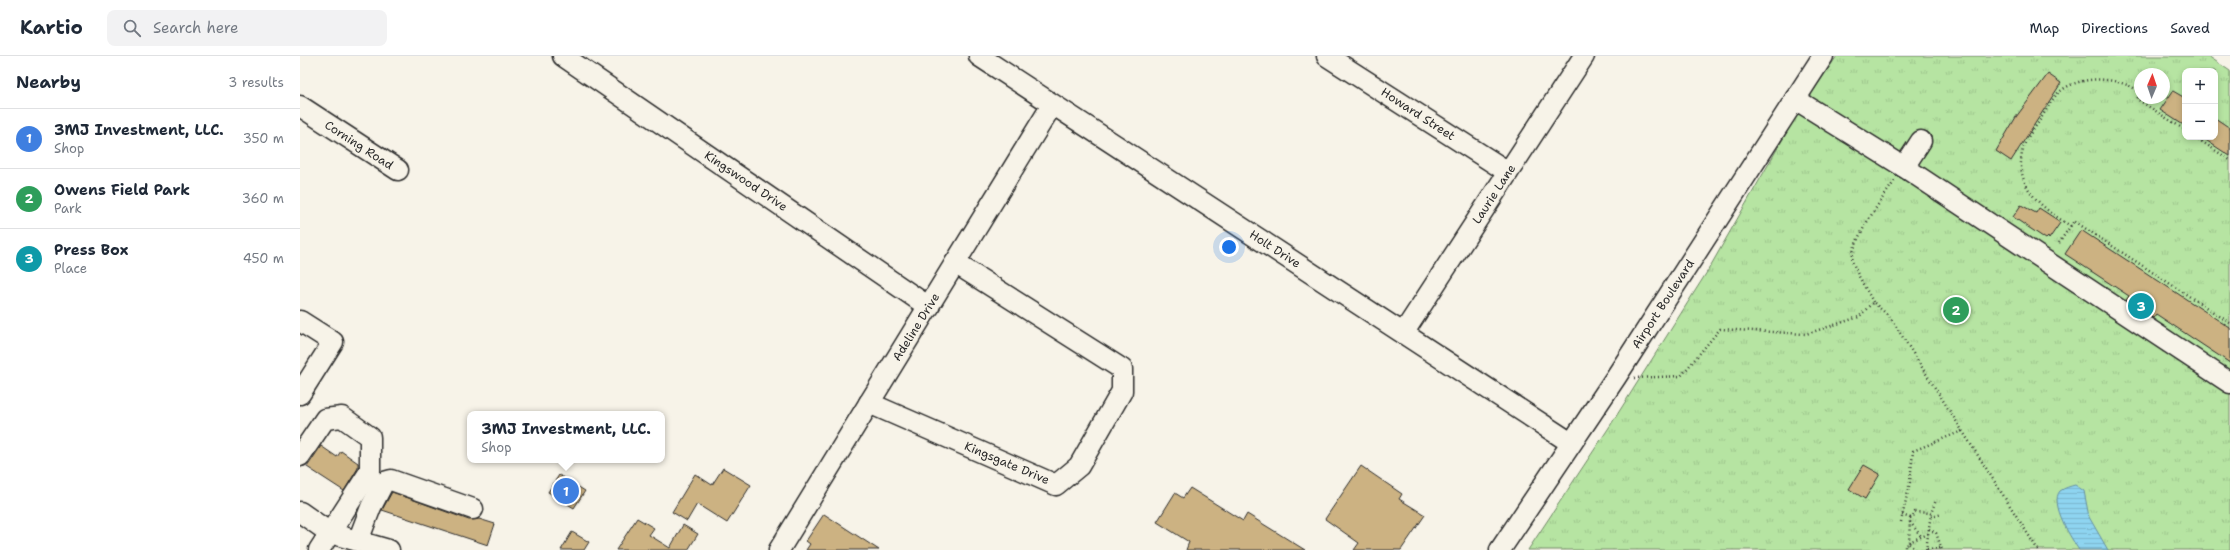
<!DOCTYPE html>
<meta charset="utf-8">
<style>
body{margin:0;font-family:"Shantell Sans",sans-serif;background:#f2f2f3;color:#1f2937}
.controls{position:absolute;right:12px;top:12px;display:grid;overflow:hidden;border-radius:8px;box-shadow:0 2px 6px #0003}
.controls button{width:36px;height:36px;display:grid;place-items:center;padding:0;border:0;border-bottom:1px solid #e0e1e3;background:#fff;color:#1f2937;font:20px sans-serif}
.compass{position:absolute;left:1834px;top:12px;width:36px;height:36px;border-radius:50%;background:#fff;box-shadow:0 2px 6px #0003;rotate:2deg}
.you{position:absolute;left:929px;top:191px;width:14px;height:14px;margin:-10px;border:3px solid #fff;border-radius:50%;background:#1a73e8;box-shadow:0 0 0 6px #1a73e833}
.badge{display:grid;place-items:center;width:26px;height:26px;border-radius:50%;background:#d1495b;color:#fff;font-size:13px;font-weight:700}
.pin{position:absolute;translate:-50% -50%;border:2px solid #fff;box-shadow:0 1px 4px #0006}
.popup{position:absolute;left:167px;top:355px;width:198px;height:52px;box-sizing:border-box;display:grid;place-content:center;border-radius:8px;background:#fff;filter:drop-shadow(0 1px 3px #0005);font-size:13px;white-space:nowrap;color:#747a83}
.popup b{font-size:15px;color:#1f2937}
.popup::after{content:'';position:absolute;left:50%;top:100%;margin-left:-8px;border:8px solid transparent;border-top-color:#fff}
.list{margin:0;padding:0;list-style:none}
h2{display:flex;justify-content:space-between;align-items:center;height:52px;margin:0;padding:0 16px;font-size:17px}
h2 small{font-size:13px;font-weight:400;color:#747a83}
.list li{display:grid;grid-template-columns:26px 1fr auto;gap:12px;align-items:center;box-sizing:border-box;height:60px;padding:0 16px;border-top:1px solid #e0e1e3}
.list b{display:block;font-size:15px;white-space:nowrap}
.list p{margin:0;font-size:13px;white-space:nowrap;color:#747a83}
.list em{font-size:13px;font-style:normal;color:#747a83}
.icon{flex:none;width:22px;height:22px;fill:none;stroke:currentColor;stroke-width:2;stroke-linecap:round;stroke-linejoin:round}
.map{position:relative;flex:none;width:1930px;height:494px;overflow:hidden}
header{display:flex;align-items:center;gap:24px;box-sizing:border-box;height:56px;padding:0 20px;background:#fff;border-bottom:1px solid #e0e1e3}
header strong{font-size:19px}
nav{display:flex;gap:22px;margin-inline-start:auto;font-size:14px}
.search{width:280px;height:36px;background:#f2f2f3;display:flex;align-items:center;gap:10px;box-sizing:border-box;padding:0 14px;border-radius:8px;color:#747a83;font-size:15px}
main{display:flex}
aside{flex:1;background:#fff}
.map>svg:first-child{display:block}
</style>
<header>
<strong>Kartio</strong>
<div class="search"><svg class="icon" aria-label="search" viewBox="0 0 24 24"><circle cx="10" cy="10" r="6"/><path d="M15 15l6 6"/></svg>Search here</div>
<nav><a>Map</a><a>Directions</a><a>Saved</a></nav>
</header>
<main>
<aside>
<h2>Nearby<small>3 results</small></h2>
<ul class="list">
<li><span class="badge" style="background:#3f7fe0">1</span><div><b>3MJ Investment, LLC.</b><p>Shop</p></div><em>350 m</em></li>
<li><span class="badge" style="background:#2e9e5b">2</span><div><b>Owens Field Park</b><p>Park</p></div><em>360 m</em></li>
<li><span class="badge" style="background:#0f9aa8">3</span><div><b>Press Box</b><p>Place</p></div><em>450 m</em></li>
</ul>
</aside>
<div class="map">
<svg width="1930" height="494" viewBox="0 0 1930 494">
<defs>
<pattern id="park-tufts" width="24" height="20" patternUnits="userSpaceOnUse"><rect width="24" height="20" fill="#b6e4a2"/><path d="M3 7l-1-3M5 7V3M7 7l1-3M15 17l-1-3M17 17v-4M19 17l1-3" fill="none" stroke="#9dc48c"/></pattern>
<pattern id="water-rules" width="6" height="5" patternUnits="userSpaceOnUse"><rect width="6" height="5" fill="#8ed4f0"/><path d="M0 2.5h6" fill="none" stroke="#7bb6ce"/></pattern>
</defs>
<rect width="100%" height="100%" fill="#f7f3e8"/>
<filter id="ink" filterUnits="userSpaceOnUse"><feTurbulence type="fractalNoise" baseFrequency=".025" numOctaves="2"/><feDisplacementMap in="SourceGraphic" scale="8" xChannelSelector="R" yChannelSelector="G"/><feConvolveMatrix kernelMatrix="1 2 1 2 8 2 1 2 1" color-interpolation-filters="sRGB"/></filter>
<g filter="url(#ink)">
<path fill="url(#park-tufts)" stroke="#708866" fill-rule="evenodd" d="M1537 0H1908L1930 15V494H1228L1310 370 1407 216 1496 60ZM1885 15H1915V81H1885ZM1840 18H1864V42H1840Z"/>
<path fill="url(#water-rules)" stroke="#6690a1" d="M1775 429 1784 435 1789 461 1808 494H1779C1772 484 1749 447 1760 435 1764 432 1771 430 1775 429Z"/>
<g fill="#ccb282" stroke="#2b2b2b">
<polygon points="1748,18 1761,27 1711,105 1696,95 1716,61"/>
<polygon points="1873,35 1885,42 1885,70 1860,54"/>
<polygon points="1915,62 1930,72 1930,100 1901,81 1915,81"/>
<polygon points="1721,149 1736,157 1739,152 1759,165 1760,167 1749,183 1748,181 1746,183 1713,161"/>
<polygon points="1781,174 1930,272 1930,307 1856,258 1853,262 1826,244 1829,240 1765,198"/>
<polygon points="21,390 37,401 41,395 58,407 58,412 44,435 7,411"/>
<polygon points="1564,409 1580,418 1565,443 1549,433"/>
<polygon points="1061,410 1102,438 1099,443 1125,459 1101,494 1054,494 1059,487 1025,463"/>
<polygon points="423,412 451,429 427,467 397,448 387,465 372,456 395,418 412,429"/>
<polygon points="259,419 285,435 274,452 248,436"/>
<polygon points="890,432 943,465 947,458 1005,494 886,494 889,486 857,466 875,437 883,442"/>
<polygon points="92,436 169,464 179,463 195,468 188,489 82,454"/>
<polygon points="524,458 579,494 506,494 510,488 506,485"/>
<polygon points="337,462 354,472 349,479 370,492 383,469 398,478 388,494 316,494"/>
<polygon points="272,476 289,486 284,494 261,494"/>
</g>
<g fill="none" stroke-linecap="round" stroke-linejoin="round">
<defs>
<g id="minor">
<polyline points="263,0 629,251"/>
<polyline points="679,0 1271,387"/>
<polyline points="1027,0 1208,116"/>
<polyline points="1495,43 1604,111 1930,327"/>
<polyline points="0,50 98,114"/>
<polyline points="1604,111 1621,85"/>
<polyline points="0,265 33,286 0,338"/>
<polyline points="1104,276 1284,0"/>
<polyline points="569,347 756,429 779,410 822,335 822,313 655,207"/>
<polyline points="0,400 25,363 42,361 70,381 70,415 19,494"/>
<polyline points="0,456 30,477 89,494"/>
<polyline points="58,485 71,451 84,426 91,424 173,453"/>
<polyline points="479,494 752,49"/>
<polyline points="1200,494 1316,321 1523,0"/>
</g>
</defs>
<use href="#minor" stroke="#2b2b2b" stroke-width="23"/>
<g stroke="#2b2b2b" stroke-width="2.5" stroke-dasharray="1 3" stroke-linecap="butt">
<polyline points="1840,38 1837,43 1885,74"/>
<polyline points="1895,81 1930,104"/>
<path d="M1771 170C1742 153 1711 128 1724 90 1726 82 1733 74 1738 67 1744 58 1750 46 1757 38 1778 18 1818 20 1840 36"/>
<polyline points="1759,187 1774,165 1930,267"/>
<path d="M1573 246C1567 234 1558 221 1553 207 1547 189 1585 139 1596 123"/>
<polyline points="1334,322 1381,320 1420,273 1506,278 1559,261 1573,246 1590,261 1738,494"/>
<polyline points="1602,459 1610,462 1609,488 1605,489 1605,494"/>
<polyline points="1631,461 1642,458"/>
<polyline points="1610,462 1613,461 1615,456 1631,457"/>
<polyline points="1601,466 1610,426 1613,395 1662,375"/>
<polyline points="1610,466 1621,480"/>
<polyline points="1629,473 1636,477 1642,494"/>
<polyline points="1609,486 1628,478"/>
<polyline points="1609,488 1616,494"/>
<polyline points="1627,493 1640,492"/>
<polyline points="1626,494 1631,457 1636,444"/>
</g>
<use href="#minor" stroke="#f7f3e8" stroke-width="20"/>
</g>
</g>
<g text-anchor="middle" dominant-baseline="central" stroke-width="4" stroke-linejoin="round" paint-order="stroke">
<g font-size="12" fill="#2b2b2b" stroke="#f7f3e8">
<text transform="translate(1118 58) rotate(33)">Howard Street</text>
<text transform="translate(59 89) rotate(33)">Corning Road</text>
<text transform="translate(446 125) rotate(34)">Kingswood Drive</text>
<text transform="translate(1194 138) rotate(-57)">Laurie Lane</text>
<text transform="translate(975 193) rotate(33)">Holt Drive</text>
<text transform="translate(1363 248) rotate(-57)">Airport Boulevard</text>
<text transform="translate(616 271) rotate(-58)">Adeline Drive</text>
<text transform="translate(707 407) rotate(23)">Kingsgate Drive</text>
</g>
</g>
</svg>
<div class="controls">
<button>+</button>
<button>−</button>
</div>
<svg class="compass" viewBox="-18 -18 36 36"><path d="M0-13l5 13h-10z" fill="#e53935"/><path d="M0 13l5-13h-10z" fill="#747a83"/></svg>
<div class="you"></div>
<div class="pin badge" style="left:266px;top:435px;background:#3f7fe0">1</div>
<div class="popup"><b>3MJ Investment, LLC.</b>Shop</div>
<div class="pin badge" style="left:1656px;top:254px;background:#2e9e5b">2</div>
<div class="pin badge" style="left:1841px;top:250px;background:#0f9aa8">3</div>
</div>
</main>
